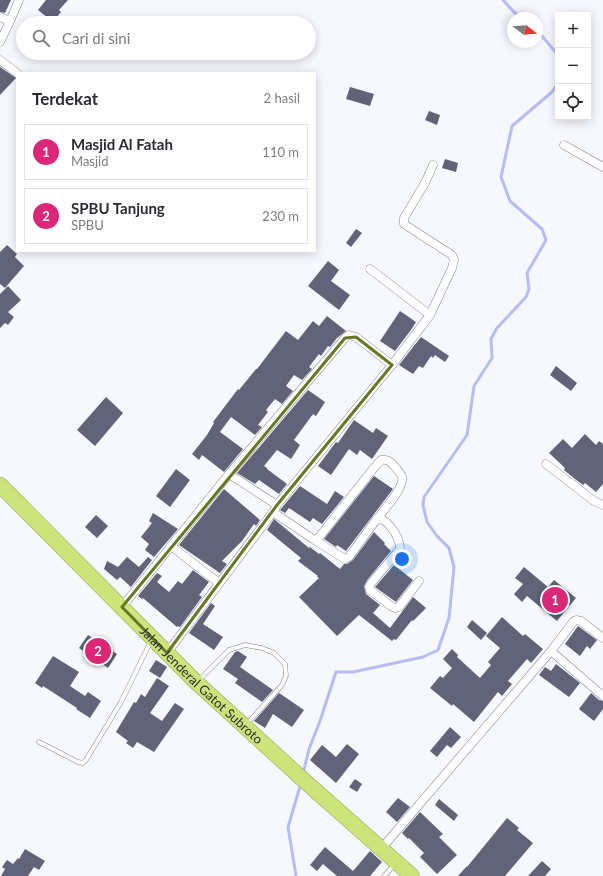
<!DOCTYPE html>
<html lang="id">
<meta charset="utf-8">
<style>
body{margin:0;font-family:Lato,sans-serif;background:#f7f7f7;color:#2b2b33}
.controls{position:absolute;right:12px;top:12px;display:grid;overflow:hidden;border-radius:0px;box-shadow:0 2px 10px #0003}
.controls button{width:36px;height:36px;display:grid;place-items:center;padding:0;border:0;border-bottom:1px solid #e1e1e2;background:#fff;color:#2b2b33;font:20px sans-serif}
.compass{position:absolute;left:507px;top:12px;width:36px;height:36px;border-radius:50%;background:#fff;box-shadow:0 2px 10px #0003;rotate:107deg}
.you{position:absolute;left:402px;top:559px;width:14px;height:14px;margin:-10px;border:3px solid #fff;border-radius:50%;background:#1a73e8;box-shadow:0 0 0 6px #1a73e833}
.badge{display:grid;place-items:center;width:26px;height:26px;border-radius:50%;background:#db2777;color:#fff;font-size:13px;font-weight:700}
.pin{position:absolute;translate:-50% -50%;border:2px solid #fff;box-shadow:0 1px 4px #0006}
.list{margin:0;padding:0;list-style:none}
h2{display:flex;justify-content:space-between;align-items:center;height:52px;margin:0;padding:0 16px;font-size:17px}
h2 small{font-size:13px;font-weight:400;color:#7c7c81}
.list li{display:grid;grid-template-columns:26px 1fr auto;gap:12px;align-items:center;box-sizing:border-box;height:56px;margin:0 8px 8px;padding:0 8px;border:1px solid #e1e1e2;border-radius:0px}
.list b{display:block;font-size:15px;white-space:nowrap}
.list p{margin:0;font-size:13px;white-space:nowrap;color:#7c7c81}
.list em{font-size:13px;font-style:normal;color:#7c7c81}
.icon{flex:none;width:22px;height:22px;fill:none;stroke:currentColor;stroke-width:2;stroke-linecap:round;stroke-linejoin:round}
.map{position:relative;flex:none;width:603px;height:876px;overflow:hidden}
.search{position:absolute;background:#fff;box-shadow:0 2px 10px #0003;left:16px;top:16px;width:300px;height:44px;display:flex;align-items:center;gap:10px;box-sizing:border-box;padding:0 14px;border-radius:22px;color:#7c7c81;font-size:15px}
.panel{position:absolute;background:#fff;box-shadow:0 2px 10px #0003;left:16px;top:72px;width:300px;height:180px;border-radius:0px}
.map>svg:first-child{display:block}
</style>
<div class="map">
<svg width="603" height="876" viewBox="0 0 603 876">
<rect width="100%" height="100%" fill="#f7f8fd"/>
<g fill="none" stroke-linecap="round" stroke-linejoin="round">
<g stroke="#b6bcf8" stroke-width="3">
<polyline points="503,0 515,13 521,18"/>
<polyline points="537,30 558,55"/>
<polyline points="303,774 309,749 320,721 336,672 353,672 423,657 438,650 449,618 454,567 449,548 437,536 427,522 423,505 424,497 467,435 474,386 492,358 491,339 497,328 526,297 529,289 527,273 546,240 542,229 510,201 501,177 512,126 552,92 558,83"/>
<polyline points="296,876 288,827 301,783"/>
</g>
</g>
<g fill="#616478">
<polygon points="0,0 11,0 5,13 0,12"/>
<polygon points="46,0 68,0 59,10 61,12 53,22 38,10"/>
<polygon points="0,67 16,78 0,95"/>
<polygon points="350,87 374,94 370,106 346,99"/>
<polygon points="429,111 440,115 437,125 425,120"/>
<polygon points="445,159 458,163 456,172 442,168"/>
<polygon points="356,229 362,233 351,247 346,243"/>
<polygon points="7,245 17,254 15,257 24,266 5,288 0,284 0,252"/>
<polygon points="328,261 339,270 331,281 350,295 339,310 308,286"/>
<polygon points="8,286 21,300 8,312 14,317 8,325 5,323 0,328 0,294"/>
<polygon points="400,311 416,322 411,330 395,351 380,341"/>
<polygon points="327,316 346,331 337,338 330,347 328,346 321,356 319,354 309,367 312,369 302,380 294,375 286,386 293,391 282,404 275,399 266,410 268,412 258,425 262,427 255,435 231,417 220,432 243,449 224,472 202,455 199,460 192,454 207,435 214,423 213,422 238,389 239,390 256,369 257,369 286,331 298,340 313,321 319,326"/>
<polygon points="421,337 449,356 445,362 435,355 433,358 431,356 423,368 419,366 413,374 399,365"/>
<polygon points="556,366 577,383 571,391 550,375"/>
<polygon points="308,390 325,402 316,416 313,414 294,440 300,445 291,459 277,450 264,466 267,468 267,469 287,484 279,494 259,480 255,484 237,473"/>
<polygon points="106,397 123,413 95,446 77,430"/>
<polygon points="354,420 373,433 376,428 388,436 372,459 360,450 357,455 349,449 331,475 318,466 336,442 338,443"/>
<polygon points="585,434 596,445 599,441 603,444 603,484 596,492 585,483 583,485 575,479 564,470 565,468 549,453 563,439 572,448"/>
<polygon points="176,469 190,480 170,507 156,496"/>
<polygon points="374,476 393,489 346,551 337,545 336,547 324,539"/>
<polygon points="300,486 327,504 335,491 344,497 322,524 313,518 310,522 289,508 285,513 280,510"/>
<polygon points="224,489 260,520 256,526 254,524 242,541 222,561 227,564 220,573 179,545"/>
<polygon points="153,513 178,529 154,557 145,550 149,544 141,537 152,523 149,521"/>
<polygon points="96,515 108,526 97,538 85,527"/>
<polygon points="274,519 309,548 310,547 319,554 320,553 340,569 344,564 347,564 353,560 374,532 385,543 384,544 391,551 368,579 364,586 366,594 380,605 373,613 390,628 413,597 426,608 413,621 412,620 396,640 394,639 392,641 359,615 337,636 299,597 319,578 317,577 318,576 298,561 301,558 267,530"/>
<polygon points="127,557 139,567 148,557 152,560 131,587 120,577 117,580 104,569 107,561 118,567"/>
<polygon points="394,565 413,580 396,602 375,587"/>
<polygon points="524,567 548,587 554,580 576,598 557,621 527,596 522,602 514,594 523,584 515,578"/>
<polygon points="193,570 209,582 199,595 202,597 180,627 178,626 177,627 143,598 142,599 138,596 157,573 162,576 157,582 169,592 178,581 182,584"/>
<polygon points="211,603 215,606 203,624 223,637 214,650 189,633"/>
<polygon points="502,617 523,636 525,634 543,649 531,663 527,659 508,681 512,684 502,696 498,692 474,722 453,704 452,706 430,688 440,676 443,678 452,668 443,659 452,649 458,655 457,657 480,678 491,665 488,662 500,648 486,636"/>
<polygon points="472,620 487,633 481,640 467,627"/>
<polygon points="578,626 597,640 590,649 587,646 580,656 565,644"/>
<polygon points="88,635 117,654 108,668 79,648"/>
<polygon points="238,651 247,657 240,667 273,690 262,702 235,683 238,679 223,669 235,652"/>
<polygon points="53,656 79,672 70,686 85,696 88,692 101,701 90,718 76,709 77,708 43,686 42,688 35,683"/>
<polygon points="156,660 167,667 160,678 149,671"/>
<polygon points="556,664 580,683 569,697 539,675 545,667 551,671"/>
<polygon points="157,678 169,686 150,713 162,721 175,703 184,709 154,752 137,742 133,748 126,743 128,741 116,732 134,702 136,703 141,694 145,697"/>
<polygon points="279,693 304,710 292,727 273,714 265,728 254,721"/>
<polygon points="591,693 599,700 603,701 603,709 594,721 579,709"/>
<polygon points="450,727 461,737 451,748 447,745 437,757 430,751"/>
<polygon points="347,744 359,754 336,783 310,760 322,745 336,757"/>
<polygon points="355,779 362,784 357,792 349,787"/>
<polygon points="398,798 410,807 397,822 386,812"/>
<polygon points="439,799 458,815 454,821 435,805"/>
<polygon points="420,812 443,834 439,837 457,855 437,874 420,857 424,853 409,838 408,839 402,833"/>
<polygon points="507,818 519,828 517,830 533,843 505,876 458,876 467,866 467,867"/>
<polygon points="325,847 353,871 370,851 382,862 370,876 337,876 323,864 317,871 310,865"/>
<polygon points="25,849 45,861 39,870 34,867 28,876 1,876 5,869 2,867 7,860 13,864 18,858 19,859"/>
<polygon points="542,861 551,869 545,876 528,876"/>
</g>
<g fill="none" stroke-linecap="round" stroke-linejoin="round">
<defs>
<g id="lane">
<polyline points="198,681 229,650 245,645 262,648 274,653 285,664 286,676 282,685 246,725"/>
<polyline points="39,742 78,762 83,763 86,760 121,702 151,641"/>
<polyline points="384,876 395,864"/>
</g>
<g id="street">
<polyline points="0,17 10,21"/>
<polyline points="0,42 10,21 19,0"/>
<polyline points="0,60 17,73"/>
<polyline points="564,145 603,167"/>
<polyline points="370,269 430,315"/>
<polyline points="546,464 594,501 603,505"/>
<polyline points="229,474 277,505"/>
<path d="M273 512 316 541 345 559 349 557 376 520 382 519C391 525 400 538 400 549L372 582 369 587 370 590 391 606 395 608 399 607 419 581"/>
<path d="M316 541 373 469 381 460C388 459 391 462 395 467 397 470 401 473 402 477 405 487 383 511 376 520"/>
<polyline points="171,546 219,583"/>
<polyline points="122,607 229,474 345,338 349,335 356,337 392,365"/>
<polyline points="551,651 574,621 576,620 581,621 603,638"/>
<polyline points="167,653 273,512 277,505 392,365 430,315 452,268 454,260 452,255 404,224 404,218 425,183 433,165"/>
<polyline points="381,849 551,651 603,696"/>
</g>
<g id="highway">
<path id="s1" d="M0 485 197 683 308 784 412 876"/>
</g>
</defs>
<use href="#lane" stroke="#818399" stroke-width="5"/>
<use href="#street" stroke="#818399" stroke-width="9"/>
<use href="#highway" stroke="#95a463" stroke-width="16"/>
<use href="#lane" stroke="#fff" stroke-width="4"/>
<use href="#street" stroke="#fff" stroke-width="8"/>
<use href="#highway" stroke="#cde47b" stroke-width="15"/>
</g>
<path fill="none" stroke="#687725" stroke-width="3" stroke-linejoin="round" d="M356 337 392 365 277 505 167 653 122 607 345 338Z"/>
<g text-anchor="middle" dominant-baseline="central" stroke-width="4" stroke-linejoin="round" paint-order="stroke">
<g font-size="13" fill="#2c2d36" stroke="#fff">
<text stroke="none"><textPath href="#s1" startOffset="284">Jalan Jenderal Gatot Subroto</textPath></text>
</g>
</g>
</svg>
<div class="controls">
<button>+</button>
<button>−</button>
<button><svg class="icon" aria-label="locate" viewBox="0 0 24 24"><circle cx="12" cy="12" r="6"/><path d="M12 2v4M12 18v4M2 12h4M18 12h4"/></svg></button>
</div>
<svg class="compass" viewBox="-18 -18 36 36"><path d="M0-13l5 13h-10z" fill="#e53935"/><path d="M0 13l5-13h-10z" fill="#7c7c81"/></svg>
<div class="you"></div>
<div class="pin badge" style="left:555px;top:600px">1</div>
<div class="pin badge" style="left:98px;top:651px">2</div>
<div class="search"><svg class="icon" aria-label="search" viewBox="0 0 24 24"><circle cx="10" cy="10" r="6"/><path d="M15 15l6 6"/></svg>Cari di sini</div>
<section class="panel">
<h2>Terdekat<small>2 hasil</small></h2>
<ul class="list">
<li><span class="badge">1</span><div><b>Masjid Al Fatah</b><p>Masjid</p></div><em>110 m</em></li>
<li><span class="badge">2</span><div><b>SPBU Tanjung</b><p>SPBU</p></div><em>230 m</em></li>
</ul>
</section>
</div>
